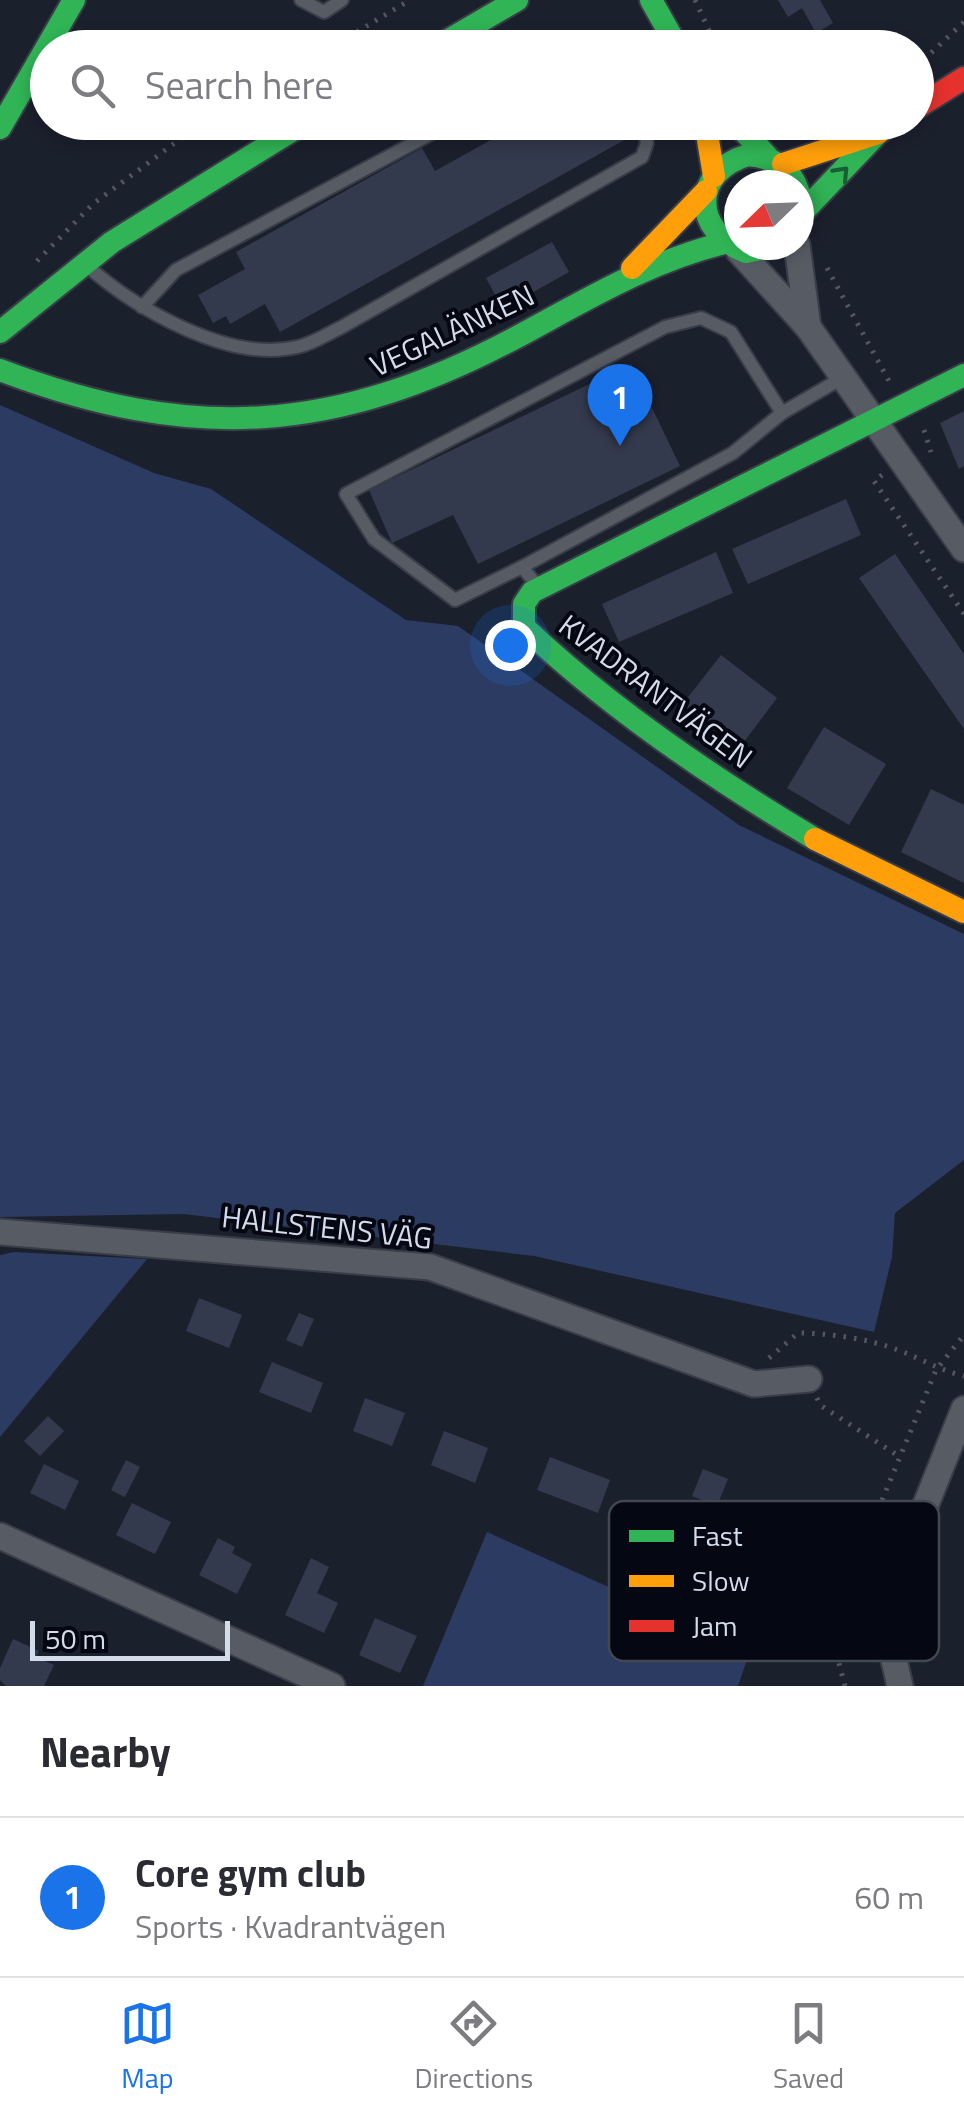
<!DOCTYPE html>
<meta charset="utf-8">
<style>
body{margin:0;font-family:"Titillium Web",sans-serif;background:#f2f2f3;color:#2b2b33}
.compass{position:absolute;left:724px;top:170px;width:90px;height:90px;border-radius:50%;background:#fff;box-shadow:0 5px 15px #0003;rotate:247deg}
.scale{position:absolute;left:30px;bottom:25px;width:200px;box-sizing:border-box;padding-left:10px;border:5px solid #d4dbeb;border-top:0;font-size:28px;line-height:35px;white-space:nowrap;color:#d4dbeb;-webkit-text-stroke:8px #050812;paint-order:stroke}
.you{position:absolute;left:510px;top:645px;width:35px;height:35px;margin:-25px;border:8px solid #fff;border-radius:50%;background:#1a73e8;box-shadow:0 0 0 15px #1a73e833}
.badge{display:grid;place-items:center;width:65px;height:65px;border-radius:50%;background:#1a73e8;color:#fff;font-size:32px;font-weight:700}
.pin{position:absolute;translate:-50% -82px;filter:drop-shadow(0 2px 5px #0008)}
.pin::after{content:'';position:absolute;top:52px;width:35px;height:30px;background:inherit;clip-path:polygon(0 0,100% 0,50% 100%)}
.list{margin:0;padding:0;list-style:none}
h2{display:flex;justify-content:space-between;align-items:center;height:130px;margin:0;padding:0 40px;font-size:42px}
h2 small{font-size:32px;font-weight:400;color:#7c7c81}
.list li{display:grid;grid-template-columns:65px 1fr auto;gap:30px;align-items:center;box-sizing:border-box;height:160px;padding:0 40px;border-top:2px solid #e1e1e2}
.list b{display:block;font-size:38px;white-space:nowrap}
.list p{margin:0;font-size:32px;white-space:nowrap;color:#7c7c81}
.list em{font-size:32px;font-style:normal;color:#7c7c81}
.icon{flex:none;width:55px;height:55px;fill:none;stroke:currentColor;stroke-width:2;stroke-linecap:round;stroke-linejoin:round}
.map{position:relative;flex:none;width:964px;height:1686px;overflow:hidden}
.search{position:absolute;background:#fff;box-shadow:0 5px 15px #0003;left:30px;right:30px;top:30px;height:110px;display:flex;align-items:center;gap:25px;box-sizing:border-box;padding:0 35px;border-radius:55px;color:#7c7c81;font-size:38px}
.sheet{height:290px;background:#fff}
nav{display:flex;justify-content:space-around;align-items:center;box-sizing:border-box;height:140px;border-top:2px solid #e1e1e2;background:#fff;font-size:28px;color:#7c7c81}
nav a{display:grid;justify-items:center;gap:5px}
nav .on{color:#1a73e8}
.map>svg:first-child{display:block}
</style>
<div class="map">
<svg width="964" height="1686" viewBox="0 0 964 1686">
<rect width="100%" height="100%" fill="#1b202d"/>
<g fill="#2c3b61">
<polygon points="0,405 154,473 211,489 406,620 458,626 739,825 964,934 964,1160 895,1213 892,1257 874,1332 534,1256 184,1214 0,1217"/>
<polygon points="14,1252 147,1259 0,1437 0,1255"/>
<polygon points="487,1532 750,1651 738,1686 423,1686"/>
</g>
<g fill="#343a4d">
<polygon points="778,0 820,0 833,23 816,33 802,8 788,17"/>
<polygon points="523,122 619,122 628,138 280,332 265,304 230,324 226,316 213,323 198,295 245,269 236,252 422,148 435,171"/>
<polygon points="552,242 569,272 503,309 486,278"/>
<polygon points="631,364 680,466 478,564 453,515 392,543 369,490"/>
<polygon points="964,411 964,466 959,469 940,423"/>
<polygon points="846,499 861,535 748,584 732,549"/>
<polygon points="716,552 733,593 619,642 602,604"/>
<polygon points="895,554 964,654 964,729 859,578"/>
<polygon points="721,655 777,698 735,754 678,710"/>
<polygon points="824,727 886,764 849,825 787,788"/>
<polygon points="931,789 964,805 964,883 901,852"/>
<polygon points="199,1298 242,1315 229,1348 186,1331"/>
<polygon points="299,1313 314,1319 302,1347 286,1340"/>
<polygon points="272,1362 323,1383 311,1413 259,1392"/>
<polygon points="365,1398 405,1413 392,1446 353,1431"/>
<polygon points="48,1416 64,1431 40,1456 24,1441"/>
<polygon points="444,1431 488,1448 475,1483 431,1465"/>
<polygon points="550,1457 610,1480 598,1513 537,1490"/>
<polygon points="126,1460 140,1467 125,1497 111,1490"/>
<polygon points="44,1464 79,1481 65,1510 30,1493"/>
<polygon points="703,1469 728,1479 717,1506 692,1496"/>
<polygon points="132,1503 171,1522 155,1554 116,1535"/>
<polygon points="218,1538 235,1547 232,1553 252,1564 237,1594 199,1575"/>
<polygon points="311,1558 329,1567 317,1593 338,1603 324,1633 285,1615"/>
<polygon points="375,1618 417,1636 400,1673 359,1655"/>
<polygon points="13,1639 39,1651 36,1657 54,1665 44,1686 6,1686 0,1680 0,1668"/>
</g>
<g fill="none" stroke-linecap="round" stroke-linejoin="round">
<defs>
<g id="lane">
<polyline points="301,0 324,12 342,0"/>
<path d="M86 265C136 309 228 363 297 347 312 344 327 334 340 328L642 157 647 143 642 122"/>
<polyline points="142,307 176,270 453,122"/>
<polyline points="522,567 733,453 782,413"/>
<polyline points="536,584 522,567 455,600 374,539 346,494 665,327 701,318 731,332 782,413 842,378"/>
</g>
<g id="street">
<polyline points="797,245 808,327"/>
<polyline points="739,251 808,327 964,549"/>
<polyline points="0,1232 430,1267 754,1384 809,1379"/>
<polyline points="0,1536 332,1686"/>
<polyline points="900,1686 883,1612 964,1409"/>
</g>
<g id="fast">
<polyline points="651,0 678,48"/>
<polyline points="435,48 517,0"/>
<polyline points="735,122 767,156"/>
<polyline points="0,128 74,0"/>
<polyline points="803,212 878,133"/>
<path d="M781 245 746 252C692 231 691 172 748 155 788 158 806 186 799 224"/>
<polyline points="0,332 112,242 306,122"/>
<path d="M0 370C192 443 335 434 517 337 586 300 648 262 724 243"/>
<path d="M815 839C716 780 607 706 524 627V604L532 592 964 375"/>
</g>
<g id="slow">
<polyline points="705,122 714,176"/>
<polyline points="783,164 878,133 894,122"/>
<polyline points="632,268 706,191"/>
<polyline points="815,839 964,912"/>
</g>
<polyline id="jam" points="916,108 964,78"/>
</defs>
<use href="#lane" stroke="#393d48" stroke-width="16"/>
<use href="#street" stroke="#393d48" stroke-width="29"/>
<use href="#fast" stroke="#393d48" stroke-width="26"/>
<use href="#slow" stroke="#393d48" stroke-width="26"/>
<use href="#jam" stroke="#393d48" stroke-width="26"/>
<g stroke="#535762" stroke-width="5" stroke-dasharray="2.5 8" stroke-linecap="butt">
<polyline points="695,0 717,48"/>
<polyline points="330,48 410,0"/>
<polyline points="916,67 964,22"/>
<polyline points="37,261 93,204 203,122"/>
<polyline points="827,268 889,381"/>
<polyline points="924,430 931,452"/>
<polyline points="882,475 874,481 964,614"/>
<path d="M769 1358 798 1333C828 1333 870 1339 898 1350 922 1359 939 1370 964 1376"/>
<polyline points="817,1398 820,1405 900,1457"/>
<polyline points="845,1686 830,1630 831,1608 861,1551 936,1370 964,1335"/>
</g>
<use href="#lane" stroke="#565b64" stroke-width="12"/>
<use href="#street" stroke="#565b64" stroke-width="25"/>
<use href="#fast" stroke="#30b455" stroke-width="22"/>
<use href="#slow" stroke="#ff9f0a" stroke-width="22"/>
<use href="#jam" stroke="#e5322d" stroke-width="22"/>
</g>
<defs><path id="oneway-chevron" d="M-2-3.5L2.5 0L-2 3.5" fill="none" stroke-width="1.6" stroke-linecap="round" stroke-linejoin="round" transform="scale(2.5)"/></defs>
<use stroke="#1a5e34" href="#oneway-chevron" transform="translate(842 173) rotate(-47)"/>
<g text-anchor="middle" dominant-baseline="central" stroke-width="8" stroke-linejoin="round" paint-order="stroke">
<g font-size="30" fill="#d4dbeb" stroke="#050812">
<text transform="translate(452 330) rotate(-25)">VEGALÄNKEN</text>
<text transform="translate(656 691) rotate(37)">KVADRANTVÄGEN</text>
<text transform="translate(327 1227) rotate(6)">HALLSTENS VÄG</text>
</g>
</g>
<rect x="609" y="1501" width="330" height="160" rx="15" fill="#050812" stroke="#434753" stroke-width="2.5"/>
<rect x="629" y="1530" width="45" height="12" fill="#30b455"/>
<rect x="629" y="1575" width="45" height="12" fill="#ff9f0a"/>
<rect x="629" y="1620" width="45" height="12" fill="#e5322d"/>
<g font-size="28" fill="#d4dbeb">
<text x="692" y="1546">Fast</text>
<text x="692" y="1591">Slow</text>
<text x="692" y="1636">Jam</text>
</g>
</svg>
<svg class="compass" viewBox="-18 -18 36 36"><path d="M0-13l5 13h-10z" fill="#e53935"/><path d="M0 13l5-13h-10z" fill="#7c7c81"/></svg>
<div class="scale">50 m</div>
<div class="you"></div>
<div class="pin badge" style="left:620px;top:446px">1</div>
<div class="search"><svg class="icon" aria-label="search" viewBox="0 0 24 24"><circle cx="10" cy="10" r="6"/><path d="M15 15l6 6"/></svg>Search here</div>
</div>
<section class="sheet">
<h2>Nearby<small></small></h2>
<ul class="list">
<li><span class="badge">1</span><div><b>Core gym club</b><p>Sports · Kvadrantvägen</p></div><em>60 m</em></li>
</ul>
</section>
<nav>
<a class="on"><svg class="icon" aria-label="map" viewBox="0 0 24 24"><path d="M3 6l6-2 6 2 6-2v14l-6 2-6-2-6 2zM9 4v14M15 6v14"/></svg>Map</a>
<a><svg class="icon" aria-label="directions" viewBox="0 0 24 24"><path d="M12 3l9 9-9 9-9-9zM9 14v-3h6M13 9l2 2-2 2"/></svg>Directions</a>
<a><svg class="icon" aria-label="saved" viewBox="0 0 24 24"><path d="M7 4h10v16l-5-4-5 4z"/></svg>Saved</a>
</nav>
